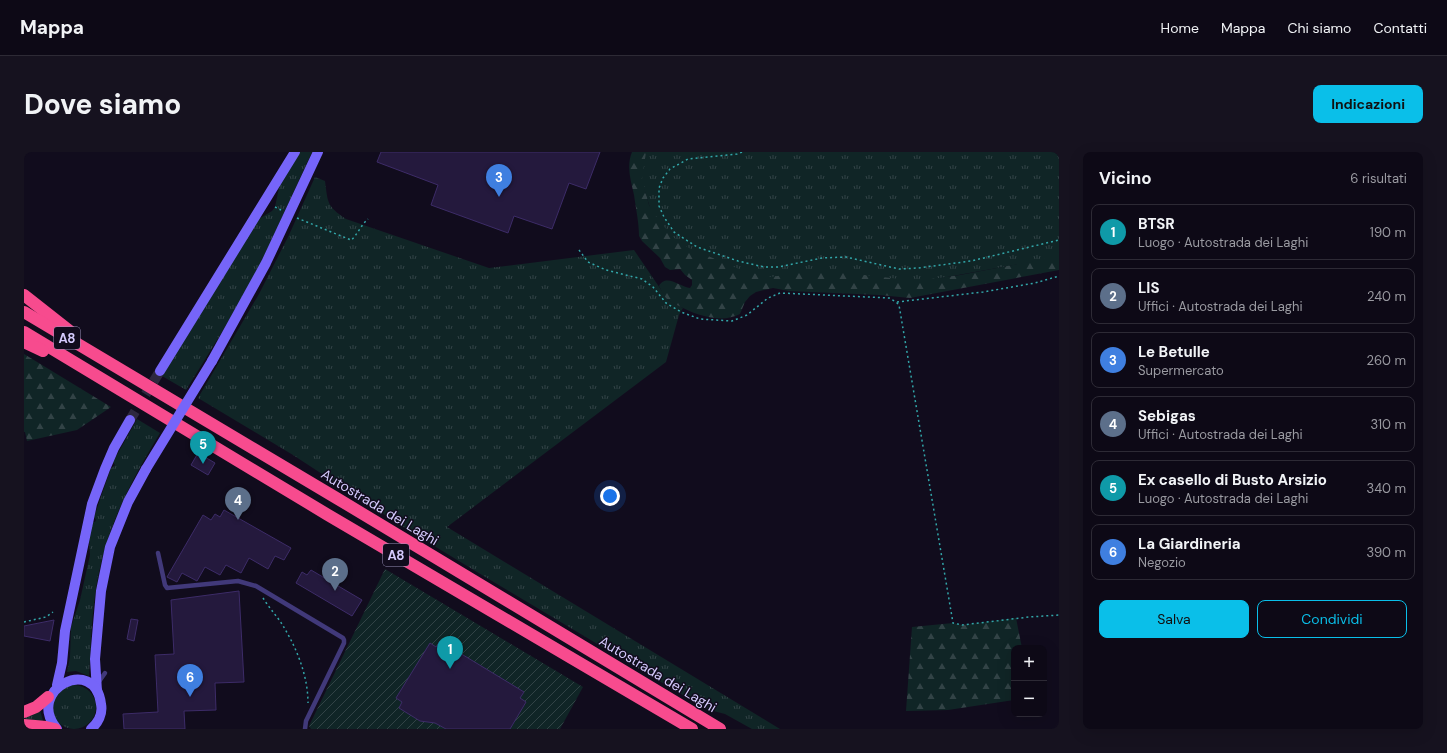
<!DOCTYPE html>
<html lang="it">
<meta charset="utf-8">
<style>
body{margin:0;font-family:"DM Sans",sans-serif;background:#16121f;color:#f1f3f6}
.controls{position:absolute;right:12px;bottom:12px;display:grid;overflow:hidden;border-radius:8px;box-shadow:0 4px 16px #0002}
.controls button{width:36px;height:36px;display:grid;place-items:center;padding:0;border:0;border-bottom:1px solid #2d2a35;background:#0d0916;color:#f1f3f6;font:20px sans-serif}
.you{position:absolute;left:586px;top:344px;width:14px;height:14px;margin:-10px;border:3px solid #fff;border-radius:50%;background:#1a73e8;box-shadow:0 0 0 6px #1a73e833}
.badge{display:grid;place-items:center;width:26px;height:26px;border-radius:50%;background:#0abfe9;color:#fff;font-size:13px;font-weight:700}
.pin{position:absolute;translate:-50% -33px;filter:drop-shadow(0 1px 2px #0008)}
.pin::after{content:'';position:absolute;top:21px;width:14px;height:12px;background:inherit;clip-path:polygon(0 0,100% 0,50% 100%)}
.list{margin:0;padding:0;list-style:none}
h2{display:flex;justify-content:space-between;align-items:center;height:52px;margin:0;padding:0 16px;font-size:17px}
h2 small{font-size:13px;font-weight:400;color:#9a9aa1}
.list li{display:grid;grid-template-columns:26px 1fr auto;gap:12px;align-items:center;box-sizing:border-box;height:56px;margin:0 8px 8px;padding:0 8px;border:1px solid #2d2a35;border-radius:8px}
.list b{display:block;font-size:15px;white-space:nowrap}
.list p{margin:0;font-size:13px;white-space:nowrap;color:#9a9aa1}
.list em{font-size:13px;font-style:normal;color:#9a9aa1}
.actions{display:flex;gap:8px;padding:12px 16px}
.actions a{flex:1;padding:9px 0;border:1px solid #0abfe9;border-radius:8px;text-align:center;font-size:14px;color:#0abfe9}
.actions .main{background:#0abfe9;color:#111}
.map{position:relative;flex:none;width:1035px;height:577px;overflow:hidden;border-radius:8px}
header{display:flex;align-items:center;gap:24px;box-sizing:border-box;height:56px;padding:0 20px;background:#0d0916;border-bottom:1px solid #2d2a35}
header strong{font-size:19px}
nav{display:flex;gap:22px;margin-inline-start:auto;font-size:14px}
.intro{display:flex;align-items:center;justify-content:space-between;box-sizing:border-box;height:96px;padding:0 24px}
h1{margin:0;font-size:28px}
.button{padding:10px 18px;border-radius:8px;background:#0abfe9;color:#111;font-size:14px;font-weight:700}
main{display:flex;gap:24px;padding:0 24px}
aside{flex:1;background:#0d0916;border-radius:8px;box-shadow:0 4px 16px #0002}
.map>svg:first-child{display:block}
</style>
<header>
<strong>Mappa</strong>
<nav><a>Home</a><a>Mappa</a><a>Chi siamo</a><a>Contatti</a></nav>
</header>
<div class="intro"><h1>Dove siamo</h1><a class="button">Indicazioni</a></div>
<main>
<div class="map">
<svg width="1035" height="577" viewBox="0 0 1035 577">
<defs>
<pattern id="grass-tufts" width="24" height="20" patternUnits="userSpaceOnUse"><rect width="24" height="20" fill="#102526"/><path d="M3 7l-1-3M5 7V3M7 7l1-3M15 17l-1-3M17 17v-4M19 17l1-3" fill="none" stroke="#324346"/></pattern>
<pattern id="forest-firs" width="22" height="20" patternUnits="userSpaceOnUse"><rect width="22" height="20" fill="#102526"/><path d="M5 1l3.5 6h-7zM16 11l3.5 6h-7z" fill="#324346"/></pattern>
<pattern id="garden-furrows" width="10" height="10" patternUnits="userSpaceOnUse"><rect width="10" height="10" fill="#102526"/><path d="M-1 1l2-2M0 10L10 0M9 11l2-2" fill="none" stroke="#324346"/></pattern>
</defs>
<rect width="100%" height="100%" fill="#110c1d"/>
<g fill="url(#grass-tufts)">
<polygon points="276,0 288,0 235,115 198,180 162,238 138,224 233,68 248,59 251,55 256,31"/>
<polygon points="617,0 1035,0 1035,105 895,130 752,127 665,107 628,62 612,11"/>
<path d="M291 25 301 29C304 52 303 54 322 67L465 116 610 98 644 148 659 156 655 163 642 210 423 375 756 577H728L701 562 682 557 453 420 384 378 269 303 174 246 235 142 265 83Z"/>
<path d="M113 267 136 281C104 334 79 382 71 444 67 471 67 497 65 524L52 519 43 520 46 505 47 475 56 448 66 403 65 386 68 370H71L72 368 70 365 87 316 89 315 91 313 89 310Z"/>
<circle cx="50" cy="555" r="22"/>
<polygon points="16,558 19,569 0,570 0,566"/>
</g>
<g fill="url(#forest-firs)">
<path d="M608 0H622L618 27 625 53 634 68 652 88 665 96 715 117 733 122 747 125 786 119H805L893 129 936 123 1025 106 1035 103V118L886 146 855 143 765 139 749 136 732 140 726 144 721 150 716 162C697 172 672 163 655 154 651 152 646 150 643 147 640 144 637 138 635 134 642 121 656 135 666 136L668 133V128L661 123 656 117 646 118 641 115 636 106 618 89 615 84C615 71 612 57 610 43 607 29 602 15 608 0Z"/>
<polygon points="0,202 87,255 53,278 3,289 1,280 0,280"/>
<polygon points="992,466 998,496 990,496 990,548 924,558 882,559 888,475 929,471 938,473"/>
</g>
<polygon fill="url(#garden-furrows)" points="361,417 559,535 536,577 287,577 285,574"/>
<g fill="#24193d" stroke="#3d2c68">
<polygon points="357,0 576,0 562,37 545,31 528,77 490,64 484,81 407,53 414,33 353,10"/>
<polygon points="174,301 191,311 184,323 167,313"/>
<polygon points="200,358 267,396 260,408 251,404 244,417 225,406 217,421 202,413 196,423 181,415 173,429 158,421 153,430 143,425 179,363 187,368 191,362 196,365"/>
<polygon points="287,418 338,448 328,464 272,431 278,420 283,423"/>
<polygon points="215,439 220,530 191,531 192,558 160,559 161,577 100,577 99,562 134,560 131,503 150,502 147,448"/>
<polygon points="107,467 114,468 110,489 103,487"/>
<polygon points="30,468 26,489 0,484 0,474"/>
<polygon points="416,489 500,540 496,546 502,550 486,577 422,577 411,571 396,569 375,556 378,550 372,546 406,491 412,495"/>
</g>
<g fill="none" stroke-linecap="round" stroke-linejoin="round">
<polyline stroke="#2e283f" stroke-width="10" stroke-dasharray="10 5" stroke-linecap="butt" points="106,268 136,219"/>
<g stroke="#32a6a9" stroke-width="1.5" stroke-dasharray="2 3" stroke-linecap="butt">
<polyline points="718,0 713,2 664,7 646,17 639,26 635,36 635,54 640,65 650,80 673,95 714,109 740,115 754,115 798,106 822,105 875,117 894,116 947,109 1035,88"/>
<polyline points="251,55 257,58"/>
<path d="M273 66 327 88C332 85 337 73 344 67"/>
<polyline points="555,98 564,110 582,118 618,127 629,135 642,151 657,160 676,167 708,169 723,163 744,146 756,141 865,146 872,150 875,153 929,471 938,473 1005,465 1035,463"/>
<polyline points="873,150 959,140 1011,131 1035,124"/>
<path d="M239 446C244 454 250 461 256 469 271 492 284 522 284 551"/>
<polyline points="0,470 22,465 29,460"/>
</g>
<g stroke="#41397a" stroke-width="4.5">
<polyline points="134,401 141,433 143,436 214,429 232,434 319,486 320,488 320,491 282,569 281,577"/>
<polyline points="74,531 81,521"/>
</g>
<g stroke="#7665f9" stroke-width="10">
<polyline points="188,209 242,111 294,0"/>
<polyline points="136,219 271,0"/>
<polyline points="33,533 38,511 41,479 68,352 81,317 90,296 106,268"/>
<polyline points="73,539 71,507 77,439 86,395 104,350 122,317"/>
<path d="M33 577C0 538 71 502 77 552 79 562 74 571 67 577"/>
</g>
<g stroke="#f74b8e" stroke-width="12">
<polyline points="0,143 47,180"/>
<polyline points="0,160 314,347 696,577"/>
<polyline points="0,180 304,363 668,577"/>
<polyline points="0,190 19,199"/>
<polyline points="0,560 12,555 24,545"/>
<polyline points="0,573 22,575 31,577"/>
</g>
<polyline stroke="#7665f9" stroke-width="10" points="122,317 188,209"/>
</g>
<g text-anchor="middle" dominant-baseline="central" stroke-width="3" stroke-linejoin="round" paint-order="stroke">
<g fill="#110c1d" stroke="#9a91ba" stroke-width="1">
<rect x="30" y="175" width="26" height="22" rx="3"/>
<rect x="359" y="392" width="26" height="22" rx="3"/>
</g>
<g font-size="13" font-weight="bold" fill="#d4cafd">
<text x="43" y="186">A8</text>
<text x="372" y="403">A8</text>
</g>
<g font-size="14" fill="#d4cafd" stroke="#110c1d">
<text transform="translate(356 355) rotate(31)">Autostrada dei Laghi</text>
<text transform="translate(634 522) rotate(31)">Autostrada dei Laghi</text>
</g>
</g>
</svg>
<div class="controls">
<button>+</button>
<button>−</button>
</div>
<div class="you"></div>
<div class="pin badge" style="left:426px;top:517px;background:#0f9aa8">1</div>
<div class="pin badge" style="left:311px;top:439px;background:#5c6f8a">2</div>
<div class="pin badge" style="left:475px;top:45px;background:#3f7fe0">3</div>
<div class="pin badge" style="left:214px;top:368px;background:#5c6f8a">4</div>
<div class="pin badge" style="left:179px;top:312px;background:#0f9aa8">5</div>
<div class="pin badge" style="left:166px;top:545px;background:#3f7fe0">6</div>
</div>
<aside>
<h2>Vicino<small>6 risultati</small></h2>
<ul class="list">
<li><span class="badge" style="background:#0f9aa8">1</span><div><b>BTSR</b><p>Luogo · Autostrada dei Laghi</p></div><em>190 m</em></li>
<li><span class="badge" style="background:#5c6f8a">2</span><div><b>LIS</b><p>Uffici · Autostrada dei Laghi</p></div><em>240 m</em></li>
<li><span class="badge" style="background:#3f7fe0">3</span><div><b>Le Betulle</b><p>Supermercato</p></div><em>260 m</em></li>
<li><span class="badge" style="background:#5c6f8a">4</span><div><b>Sebigas</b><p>Uffici · Autostrada dei Laghi</p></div><em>310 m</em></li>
<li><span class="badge" style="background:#0f9aa8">5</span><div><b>Ex casello di Busto Arsizio</b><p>Luogo · Autostrada dei Laghi</p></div><em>340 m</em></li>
<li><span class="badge" style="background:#3f7fe0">6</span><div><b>La Giardineria</b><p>Negozio</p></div><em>390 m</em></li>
</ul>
<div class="actions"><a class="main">Salva</a><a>Condividi</a></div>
</aside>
</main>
